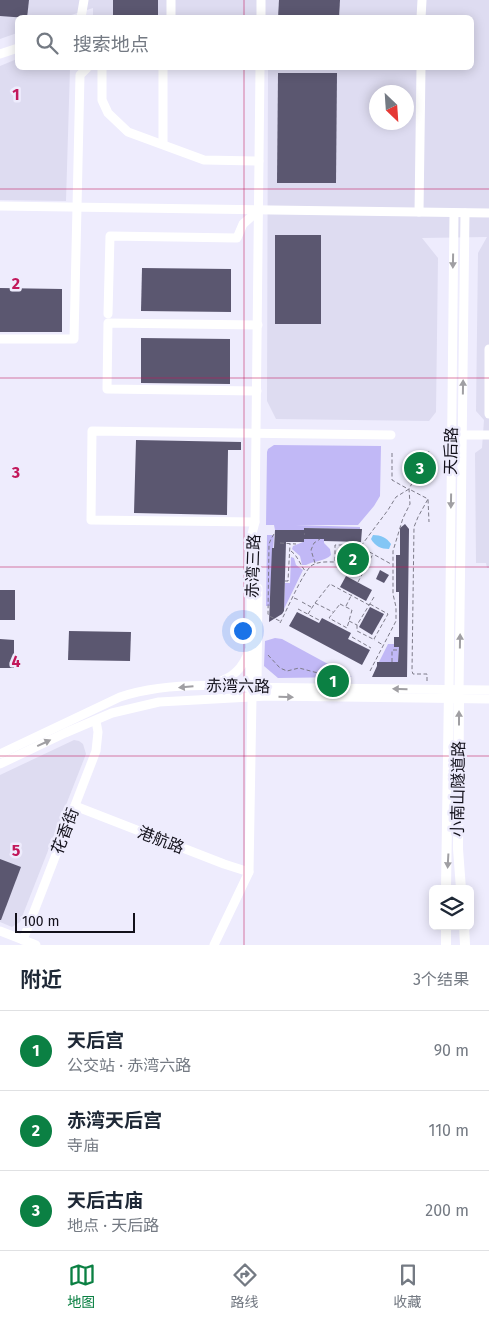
<!DOCTYPE html>
<html lang="zh">
<meta charset="utf-8">
<style>
body{margin:0;font-family:"Fira Sans","Noto Sans SC",sans-serif;background:#f2f2f3;color:#1f2937}
.controls{position:absolute;right:15px;bottom:15px;display:grid;overflow:hidden;border-radius:8px;box-shadow:0 2px 12px #0003}
.controls button{width:45px;height:45px;display:grid;place-items:center;padding:0;border:0;border-bottom:1px solid #e0e1e3;background:#fff;color:#1f2937;font:25px sans-serif}
.compass{position:absolute;left:369px;top:85px;width:45px;height:45px;border-radius:50%;background:#fff;box-shadow:0 2px 12px #0003;rotate:155deg}
.scale{position:absolute;left:15px;bottom:12px;width:120px;box-sizing:border-box;padding-left:5px;border:2px solid #12101a;border-top:0;font-size:14px;line-height:18px;white-space:nowrap;color:#12101a;-webkit-text-stroke:4px #eeecfd;paint-order:stroke}
.you{position:absolute;left:242px;top:630px;width:18px;height:18px;margin:-12px;border:4px solid #fff;border-radius:50%;background:#1a73e8;box-shadow:0 0 0 8px #1a73e833}
.badge{display:grid;place-items:center;width:32px;height:32px;border-radius:50%;background:#0b8043;color:#fff;font-size:16px;font-weight:700}
.pin{position:absolute;translate:-50% -50%;border:2px solid #fff;box-shadow:0 1px 5px #0006}
.list{margin:0;padding:0;list-style:none}
h2{display:flex;justify-content:space-between;align-items:center;height:65px;margin:0;padding:0 20px;font-size:21px}
h2 small{font-size:16px;font-weight:400;color:#747a83}
.list li{display:grid;grid-template-columns:32px 1fr auto;gap:15px;align-items:center;box-sizing:border-box;height:80px;padding:0 20px;border-top:1px solid #e0e1e3}
.list b{display:block;font-size:19px;white-space:nowrap}
.list p{margin:0;font-size:16px;white-space:nowrap;color:#747a83}
.list em{font-size:16px;font-style:normal;color:#747a83}
.icon{flex:none;width:28px;height:28px;fill:none;stroke:currentColor;stroke-width:2;stroke-linecap:round;stroke-linejoin:round}
.map{position:relative;flex:none;width:489px;height:945px;overflow:hidden}
.search{position:absolute;background:#fff;box-shadow:0 2px 12px #0003;left:15px;right:15px;top:15px;height:55px;display:flex;align-items:center;gap:12px;box-sizing:border-box;padding:0 18px;border-radius:8px;color:#747a83;font-size:19px}
.sheet{height:305px;background:#fff}
nav{display:flex;justify-content:space-around;align-items:center;box-sizing:border-box;height:70px;border-top:1px solid #e0e1e3;background:#fff;font-size:14px;color:#747a83}
nav a{display:grid;justify-items:center;gap:2px}
nav .on{color:#0b8043}
.map>svg:first-child{display:block}
</style>
<div class="map">
<svg width="489" height="945" viewBox="0 0 489 945">
<rect width="100%" height="100%" fill="#eeecfd"/>
<g fill="#dedcf1" fill-rule="evenodd">
<path d="M0 0H489V568H487L486 563H476L475 453 482 448 484 420 476 411 478 253 487 237 422 238 438 258 436 412 429 421 276 419 267 401 268 68H472V18H93V8L65 17 18 18 17 33 0 39ZM376 92H406V122H376Z"/>
<polygon points="17,59 18,68 70,68 66,201 0,200 0,66"/>
<polygon points="74,740 79,741 83,744 86,754 20,922 12,927 0,922 0,775"/>
</g>
<g fill="#c1b8f6">
<polygon points="274,445 381,446 380,496 374,506 358,525 296,525 360,527 360,529 304,528 304,530 275,530 274,525 266,525 267,452 268,449"/>
<polygon points="267,535 274,535 270,606 266,606"/>
<path d="M304 539H324V543L330 549 331 555C326 561 313 561 306 565H302L300 556 292 549 293 546 303 542Z"/>
<polygon points="291,557 294,558 296,565 303,570 284,609 285,583 290,583"/>
<polygon points="275,638 282,639 293,645 352,677 278,678 264,666 265,641"/>
<polygon points="388,644 394,644 394,647 399,647 398,662 379,662"/>
</g>
<path fill="#83c6f5" d="M373 535C381 535 387 538 391 544L389 549C381 549 375 546 371 539Z"/>
<g fill="#5b5770">
<polygon points="0,0 29,0 27,18 0,16"/>
<rect x="113" y="0" width="45" height="18"/>
<polygon points="279,0 340,0 339,18 278,18"/>
<polygon points="278,73 337,73 336,183 277,183"/>
<rect x="275" y="235" width="46" height="89"/>
<polygon points="142,268 231,269 231,312 141,311"/>
<polygon points="0,288 62,289 62,332 0,332"/>
<polygon points="141,338 230,339 230,384 141,383"/>
<polygon points="136,440 241,442 241,450 228,450 227,515 134,513"/>
<polygon points="405,524 409,529 407,677 372,677 377,666 377,662 398,662 399,647 394,647 394,637 399,637 399,592 396,592 396,555 400,555 400,528"/>
<polygon points="304,528 362,529 361,542 324,541 324,539 304,539 304,542 286,542 284,611 282,614 269,622 272,548 274,548 275,530 304,530"/>
<polygon points="349,553 358,558 353,566 344,562"/>
<polygon points="380,570 389,575 384,583 376,579"/>
<polygon points="346,576 372,590 366,601 340,587"/>
<rect x="0" y="590" width="15" height="30"/>
<polygon points="370,607 384,614 372,635 359,627"/>
<polygon points="297,612 319,623 322,618 351,633 348,639 370,650 362,665 289,626"/>
<polygon points="69,631 131,632 130,661 68,660"/>
<polygon points="0,639 14,640 14,668 0,668"/>
<polygon points="0,859 21,867 1,920 0,920"/>
</g>
<g fill="none" stroke-linecap="round" stroke-linejoin="round">
<g stroke="#7d7b89" stroke-width="1" stroke-dasharray="4 2.5" stroke-linecap="butt">
<polyline points="392,453 392,480 408,489"/>
<polyline points="274,534 271,539 269,544 268,614 269,616 280,621"/>
<polyline points="304,534 305,534"/>
<polyline points="280,543 296,544"/>
<polyline points="361,546 388,510 396,497 409,489 428,499 429,522"/>
<path d="M291 551C298 556 300 565 306 572"/>
<polyline points="336,562 360,576"/>
<polyline points="315,563 311,550 314,543 320,539"/>
<polyline points="285,581 288,581 290,544"/>
<polyline points="358,582 373,554"/>
<polyline points="374,597 357,625 357,631 375,640"/>
<polyline points="294,598 299,600"/>
<polyline points="302,602 311,607"/>
<polyline points="315,603 333,612"/>
<polygon points="340,604 352,610 347,628 329,618"/>
<polyline points="370,604 388,614 374,639"/>
<polyline points="346,606 352,594"/>
<polyline points="298,609 319,620"/>
<polyline points="308,614 315,603 330,584 369,605"/>
<polyline points="349,621 357,625"/>
<path d="M280 623C287 610 302 574 311 566 318 561 327 562 335 562V545H357L391 564"/>
<polyline points="352,637 371,648"/>
<polyline points="378,642 383,645"/>
<polyline points="268,655 280,668 287,671 299,668 318,673 331,666"/>
<polyline points="392,662 392,650 399,650"/>
<polyline points="370,671 396,621 396,607 393,594 393,551 403,518 410,504 409,489 429,451"/>
<polyline points="427,681 427,674 413,674 412,671 414,527 418,517 428,499"/>
</g>
<g stroke="#fff" stroke-width="9">
<polyline points="81,18 84,0"/>
<polyline points="171,18 171,0"/>
<polyline points="261,18 261,0"/>
<polyline points="421,18 422,0"/>
<polyline points="0,54 18,48"/>
<polyline points="102,68 102,100 108,113 128,132 204,160 259,161"/>
<polyline points="163,144 163,68"/>
<polyline points="0,206 489,213"/>
<polyline points="419,212 421,68"/>
<polyline points="108,314 110,236 237,238 243,224 259,210"/>
<polyline points="0,339 74,339 80,75 87,68"/>
<polyline points="489,349 489,414"/>
<polyline points="257,391 107,389 108,323 258,325"/>
<polyline points="457,435 489,435"/>
<polyline points="255,522 91,520 92,431 391,435"/>
<path d="M215 683C233 678 243 668 249 651"/>
<polyline points="449,690 454,213"/>
<polyline points="254,692 257,687 258,588"/>
<polyline points="459,694 465,213"/>
<path d="M0 754 120 697C157 685 200 684 238 687L489 690"/>
<polyline points="0,764 65,733 112,713 159,702 268,696 489,699"/>
<polyline points="75,806 224,864 249,872"/>
<polyline points="0,931 36,945"/>
<polyline points="23,940 96,751 98,732 96,721"/>
<polyline points="214,945 249,872 252,697 250,687 252,534 255,522 260,68"/>
</g>
<g stroke="#fff" stroke-width="10">
<polyline points="459,699 458,849 461,889"/>
<polyline points="446,889 449,690"/>
<polyline points="464,926 465,945"/>
<polyline points="446,945 446,926"/>
</g>
</g>
<defs><path id="oneway-solid" d="M-6-.8H1V-3.2L6.5 0L1 3.2V.8H-6Z" transform="scale(1.25)"/></defs>
<g fill="#a09fa3">
<use href="#oneway-solid" transform="translate(453 261) rotate(91)"/>
<use href="#oneway-solid" transform="translate(463 387) rotate(-89)"/>
<use href="#oneway-solid" transform="translate(451 501) rotate(91)"/>
<use href="#oneway-solid" transform="translate(460 641) rotate(-89)"/>
<use href="#oneway-solid" transform="translate(186 687) rotate(175)"/>
<use href="#oneway-solid" transform="translate(400 689) rotate(-179)"/>
<use href="#oneway-solid" transform="translate(286 697) rotate(1)"/>
<use href="#oneway-solid" transform="translate(459 718) rotate(-90)"/>
<use href="#oneway-solid" transform="translate(44 743) rotate(-25)"/>
<use href="#oneway-solid" transform="translate(448 861) rotate(93)"/>
</g>
<path fill="none" stroke="#c2185b" stroke-width="1" stroke-opacity="0.55" d="M244 0V18M244 68V945M0 189H489M0 378H489M0 567H489M0 756H489"/>
<g text-anchor="middle" dominant-baseline="central" stroke-width="5" stroke-linejoin="round" paint-order="stroke">
<g font-size="16" fill="#12101a" stroke="#eeecfd">
<text transform="translate(451 451) rotate(-89)">天后路</text>
<text transform="translate(253 566) rotate(-88)">赤湾三路</text>
<text transform="translate(238 686) rotate(1)">赤湾六路</text>
<text transform="translate(458 789) rotate(-89)">小南山隧道路</text>
<text transform="translate(65 831) rotate(-69)">花香街</text>
<text transform="translate(161 840) rotate(21)">港航路</text>
</g>
</g>
<g font-size="16" text-anchor="middle" font-weight="bold" fill="#c2185b" stroke="#eeecfd" stroke-width="5" stroke-linejoin="round" paint-order="stroke">
<text x="16" y="100">1</text>
<text x="16" y="289">2</text>
<text x="16" y="478">3</text>
<text x="16" y="667">4</text>
<text x="16" y="856">5</text>
</g>
</svg>
<div class="controls">
<button><svg class="icon" aria-label="layers" viewBox="0 0 24 24"><path d="M12 4l9 5-9 5-9-5zM3 14l9 5 9-5"/></svg></button>
</div>
<svg class="compass" viewBox="-18 -18 36 36"><path d="M0-13l5 13h-10z" fill="#e53935"/><path d="M0 13l5-13h-10z" fill="#747a83"/></svg>
<div class="scale">100 m</div>
<div class="you"></div>
<div class="pin badge" style="left:333px;top:681px">1</div>
<div class="pin badge" style="left:353px;top:559px">2</div>
<div class="pin badge" style="left:420px;top:468px">3</div>
<div class="search"><svg class="icon" aria-label="search" viewBox="0 0 24 24"><circle cx="10" cy="10" r="6"/><path d="M15 15l6 6"/></svg>搜索地点</div>
</div>
<section class="sheet">
<h2>附近<small>3个结果</small></h2>
<ul class="list">
<li><span class="badge">1</span><div><b>天后宫</b><p>公交站 · 赤湾六路</p></div><em>90 m</em></li>
<li><span class="badge">2</span><div><b>赤湾天后宫</b><p>寺庙</p></div><em>110 m</em></li>
<li><span class="badge">3</span><div><b>天后古庙</b><p>地点 · 天后路</p></div><em>200 m</em></li>
</ul>
</section>
<nav>
<a class="on"><svg class="icon" aria-label="map" viewBox="0 0 24 24"><path d="M3 6l6-2 6 2 6-2v14l-6 2-6-2-6 2zM9 4v14M15 6v14"/></svg>地图</a>
<a><svg class="icon" aria-label="directions" viewBox="0 0 24 24"><path d="M12 3l9 9-9 9-9-9zM9 14v-3h6M13 9l2 2-2 2"/></svg>路线</a>
<a><svg class="icon" aria-label="saved" viewBox="0 0 24 24"><path d="M7 4h10v16l-5-4-5 4z"/></svg>收藏</a>
</nav>
